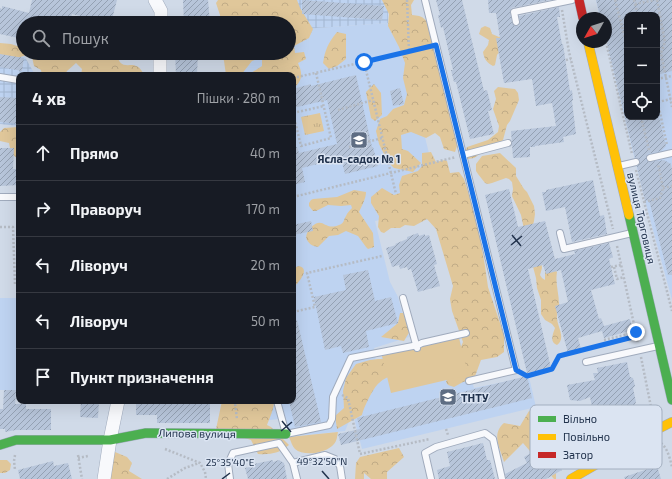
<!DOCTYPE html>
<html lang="uk">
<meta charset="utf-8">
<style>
body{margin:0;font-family:"Exo 2",sans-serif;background:#20242c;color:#f1f3f6}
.controls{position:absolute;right:12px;top:12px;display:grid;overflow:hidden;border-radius:8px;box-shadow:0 4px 16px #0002}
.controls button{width:36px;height:36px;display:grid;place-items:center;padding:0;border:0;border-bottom:1px solid #363941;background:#171b24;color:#f1f3f6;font:20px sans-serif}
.compass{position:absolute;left:576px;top:12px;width:36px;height:36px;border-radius:50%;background:#171b24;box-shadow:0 4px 16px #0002;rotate:231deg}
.stop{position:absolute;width:12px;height:12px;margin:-9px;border:3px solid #1a73e8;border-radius:50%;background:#fff}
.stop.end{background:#1a73e8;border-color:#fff;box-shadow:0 1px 4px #0008}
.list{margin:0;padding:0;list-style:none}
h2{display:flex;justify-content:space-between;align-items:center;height:52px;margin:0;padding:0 16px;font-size:17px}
h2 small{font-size:13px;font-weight:400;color:#9ea1a6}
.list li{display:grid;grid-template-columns:26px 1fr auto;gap:12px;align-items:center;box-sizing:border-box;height:56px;padding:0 16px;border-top:1px solid #363941}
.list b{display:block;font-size:15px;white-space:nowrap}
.list em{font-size:13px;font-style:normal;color:#9ea1a6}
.icon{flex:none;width:22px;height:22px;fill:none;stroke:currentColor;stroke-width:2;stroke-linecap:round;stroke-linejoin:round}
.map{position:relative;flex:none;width:672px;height:479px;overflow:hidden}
.search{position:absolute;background:#171b24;box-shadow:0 4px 16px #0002;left:16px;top:16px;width:280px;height:44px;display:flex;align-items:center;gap:10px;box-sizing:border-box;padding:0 14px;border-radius:22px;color:#9ea1a6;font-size:15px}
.panel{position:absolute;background:#171b24;box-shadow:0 4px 16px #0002;left:16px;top:72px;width:280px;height:332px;border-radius:8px}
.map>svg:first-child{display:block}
</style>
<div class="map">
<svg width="672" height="479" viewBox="0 0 672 479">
<defs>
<pattern id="industrial-grid" width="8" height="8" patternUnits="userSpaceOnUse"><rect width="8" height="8" fill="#bed3f1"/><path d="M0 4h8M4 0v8" fill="none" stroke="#a3b6d0"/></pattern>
<pattern id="grass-tufts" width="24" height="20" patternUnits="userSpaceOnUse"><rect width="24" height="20" fill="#e0c79a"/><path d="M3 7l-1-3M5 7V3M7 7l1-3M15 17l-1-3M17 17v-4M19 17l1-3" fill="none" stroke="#c0ab86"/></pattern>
<pattern id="forest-crowns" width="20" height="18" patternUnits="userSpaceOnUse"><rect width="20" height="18" fill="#e0c79a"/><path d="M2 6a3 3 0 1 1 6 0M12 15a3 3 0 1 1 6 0" fill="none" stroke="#c0ab86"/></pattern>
<pattern id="building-hatch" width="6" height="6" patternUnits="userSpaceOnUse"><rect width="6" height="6" fill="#b7c5da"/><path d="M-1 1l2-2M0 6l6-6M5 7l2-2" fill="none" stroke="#94a1b3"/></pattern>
</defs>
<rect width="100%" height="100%" fill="#d0dae8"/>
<g fill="#bed3f1" fill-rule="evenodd">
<path d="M596 0H672V300L644 197 606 41V18H600ZM627 15H657V117H627Z"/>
<polygon points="388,23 397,24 442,206 375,221 390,282 398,297 409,337 374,348 376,357 345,431 289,437 286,418 241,424 238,401 293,401 293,75 232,75 234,53 289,53 289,30"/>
<rect x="0" y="298" width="19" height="92"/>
<polygon points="459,337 474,388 529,377 536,407 362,449 354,418 382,357"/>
</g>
<g fill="url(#industrial-grid)">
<polygon points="233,0 388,0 388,23 289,30 289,23"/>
<polygon points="0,53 25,57 35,75 19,75 19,126 0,124"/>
</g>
<polygon fill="url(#grass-tufts)" points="320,113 324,131 305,135 301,117"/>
<g fill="url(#forest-crowns)">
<path d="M218 0H297L300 8 313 29 309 38 294 46 295 53 304 52 306 59 298 63C302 72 303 79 296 86H293V75H272L268 73 267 75H248L262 66V57L252 61 241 75H226L224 61 222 53H289V23H221L220 15 216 3Z"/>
<path d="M382 0H414L411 5 412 15C424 16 425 18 430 28L458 143 455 152 444 149 440 137 435 133 426 138 411 132 401 135 402 149 408 151 421 163 413 172 394 168 388 162 379 144 376 131 380 119 387 116 393 109 404 105 407 94 403 78 405 63 399 47 388 26 389 14Z"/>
<path d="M485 26 490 28 492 34 499 37 513 33 497 55 495 65 493 66C487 63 484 59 483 52L488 45 489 40 479 34 481 28Z"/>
<path d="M337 32 346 34V59L337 66 329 69 323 63C325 50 328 43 337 32Z"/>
<polygon points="0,43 11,44 23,48 23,53 27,53 26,55 15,59 0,56"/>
<path d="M55 53H79L78 56 86 57 90 55 91 53H117C118 58 119 65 126 65 129 66 132 64 136 66 140 67 142 71 144 75H81L82 69 76 63 67 71 65 75H42L41 70 34 66 32 57 35 54 46 58 54 55Z"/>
<polygon points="374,84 381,93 382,115 375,121 371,118 366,92"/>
<polygon points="498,87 515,89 518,93 519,100 510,121 507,125 503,140 500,143 484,151 474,158 468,159 465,152 467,147 488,140 498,132 499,126 493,109 496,99 494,91"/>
<polygon points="19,127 19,160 11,153 9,143 0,141 0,132 4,128"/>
<polygon points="431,152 436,162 445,160 447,161 450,173 459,172 464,179 477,221 485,266 488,287 504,335 504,352 497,357 481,360 474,379 463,382 454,387 448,385 446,382 463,342 452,311 450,299 453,286 436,229 427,219 414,226 405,225 400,228 391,228 384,233 381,232 378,227 379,216 371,203 371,197 382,188 394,195 400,193 399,185 402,176 418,171 422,166 422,153"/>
<path d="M500 153 516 168V176L524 189 527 192 534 206 535 214 534 221 532 229 541 260 542 268 540 275 542 278 545 280V270L551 267 557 272C555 283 559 293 559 304 559 308 557 312 557 316 556 325 567 338 557 345 549 342 553 334 555 328L552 324 545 320 541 314V300L537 288 536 278 528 248 521 215 512 196 513 189 512 182 509 179 506 178 492 183 488 184 485 183 478 174 476 171V164L482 156Z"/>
<path d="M354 190 366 192C366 199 362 205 359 212L373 233 374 247 368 249 366 247 358 236 346 231 338 235 329 236 318 247C313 246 310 245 307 240 304 234 312 224 318 223 324 221 327 230 339 225 345 223 343 220 346 216 347 213 350 210 352 208L351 205 341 206 328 205 316 211H313L309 206V203L311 200 313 199 337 197Z"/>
<path d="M299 266C311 269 298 283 293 288V268Z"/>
<polygon points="400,313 403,313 411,321 413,326 404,341 381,337 398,323"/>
<path d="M378 359H392L393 375C388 377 383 379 379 383 373 388 364 407 362 415L337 429 335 416 344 408 343 391 346 378 356 364 370 360Z"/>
<path d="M222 401H274C274 409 270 417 267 425L271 427 289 445C280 453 270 455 258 454L251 440 216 429Z"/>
<path d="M576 405 580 415 556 437 560 460 556 474V479H554L523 443 504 462C500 448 491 434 504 423L520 426 529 411 541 416 548 408Z"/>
<polygon points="399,448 404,457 387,472 387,479 371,479 364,473 364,479 355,479 356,463 360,457"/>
<polygon points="115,452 127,457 132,463 129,471 142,479 109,479 109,458"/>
<polygon points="0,460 7,460 11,464 10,470 5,473 0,473"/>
</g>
<g fill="#e0c79a">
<polygon points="459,338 468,375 391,393 382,356"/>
<path d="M338 432C337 436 337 441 334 444 327 453 304 457 295 449 292 446 291 441 289 437Z"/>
</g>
<g fill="url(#building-hatch)">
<polygon points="32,0 117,0 111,23 72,14 70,21 59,18 58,23 23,23 23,39 0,34 0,8 2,9 2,6 29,13"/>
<polygon points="183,0 208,0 210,23 184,23"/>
<polygon points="302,0 384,6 382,20 302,14"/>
<polygon points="436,0 462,0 484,91 487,90 492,110 488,111 494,134 470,139 456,82 454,82 451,70 453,70 443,27 441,28 438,15 440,15"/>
<polygon points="488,0 550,0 511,8 510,12 512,23 515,26 519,26 520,24 519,16 559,7 560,17 557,17 562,44 563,44 570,91 572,90 573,100 572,101 576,134 563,137 564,142 535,146 535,147 530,147 530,157 513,158 511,131 556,126 552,103 536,106 532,79 504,83 496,38 500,38 496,13 489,13"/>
<polygon points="596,0 672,0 672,71 657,75 657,15 627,15 627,108 623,108 606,39 606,18 601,18"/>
<polygon points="175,53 198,53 197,75 176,75"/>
<polygon points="0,54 24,58 22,71 0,67"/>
<polygon points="356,75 372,147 373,147 378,166 345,174 341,158 302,168 305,182 293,185 293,148 297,147 299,153 337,144 327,100 293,108 293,89 311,84 311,86"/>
<polygon points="400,88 404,104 393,106 390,91"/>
<polygon points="0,97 19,98 19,124 0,122"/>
<polygon points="625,117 659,117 666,146 661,151 647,154 646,159 646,161 649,162 664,160 671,164 672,170 672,275 668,275 649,200 645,201 637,166 639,165 640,161 639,159 635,158"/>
<polygon points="0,148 14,148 13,169 19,169 19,185 0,186"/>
<polygon points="593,180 600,216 604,215 607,234 572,242 565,207 546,211 542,192 546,192 546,190"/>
<polygon points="509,189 518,227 545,221 555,259 575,254 574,251 609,243 613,257 609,259 615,284 591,290 599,319 601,318 604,326 630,319 633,330 604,338 602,331 578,338 581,349 568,353 555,306 568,302 561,270 546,274 543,265 528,269 551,368 527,373 485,195"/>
<polygon points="311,221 313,231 293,235 293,225"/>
<polygon points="418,233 419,236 425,234 425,236 429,235 437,264 434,265 440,286 418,292 411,269 408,270 407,267 400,269 399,265 392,267 386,248 396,245 395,244 407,239 407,237"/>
<polygon points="368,270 375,301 391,297 398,323 366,331 369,347 343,353 341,346 325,350 314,297 346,290 343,275"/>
<polygon points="297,320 321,422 295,427 289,401 293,401 293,321"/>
<polygon points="627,362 630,377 633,378 635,386 633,388 636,402 634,406 636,412 633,417 625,418 624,421 605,436 607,441 567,464 561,468 562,470 546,479 506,479 505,474 527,463 524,457 556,439 555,435 566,428 569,433 594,417 590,397 580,401 570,400 567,385 595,380 593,373 598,373 597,368"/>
<polygon points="527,376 532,398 341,445 338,434 360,429 357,418"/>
<polygon points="4,390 16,390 15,404 26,404 26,409 51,409 51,430 16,430 5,432 5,429 0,429 0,409 3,409"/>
<polygon points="81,401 99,401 98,418 80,417"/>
<polygon points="136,401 210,401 210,423 157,423 157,415 136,415"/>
<polygon points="483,443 487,460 490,460 495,479 439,479 437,470 450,466 447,452"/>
<polygon points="273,460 273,462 279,460 284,463 287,479 248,479 245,468 250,467 249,465"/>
<polygon points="53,461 54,466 68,463 72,479 20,479 18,470"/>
<polygon points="657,466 661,479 625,479 624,477"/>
</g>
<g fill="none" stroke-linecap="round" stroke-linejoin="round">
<defs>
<g id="lane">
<polyline points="425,0 516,370 469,381"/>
<polyline points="516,22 514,12 572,0"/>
<polyline points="0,77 18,80"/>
<polyline points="463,155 508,143"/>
<polyline points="650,158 672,153"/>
<polyline points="619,166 636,162"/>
<polyline points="0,197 19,197"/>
<polyline points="560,233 564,249 632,233"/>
<polyline points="403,298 417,348"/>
<polyline points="586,362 658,346"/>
<polyline points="277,401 286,434 329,425 332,419 333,397 351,358 418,345 422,343 466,333"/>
<polyline points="293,463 297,479"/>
<polyline points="230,479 228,464 233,453 279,443 293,463 325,455 335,459 340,466 342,479"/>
<polyline points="431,479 425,453 436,447 485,433 493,439 502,479"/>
</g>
<g id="street">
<polyline points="155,0 161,11 161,23"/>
<polyline points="160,75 160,53"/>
<polyline points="104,479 110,440 118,401"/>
</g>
<g id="fast">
<polyline points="629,215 672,400"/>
<polyline points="0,445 16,440 110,440 146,433 286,434"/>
</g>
<g id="slow">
<polyline points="588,42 629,215"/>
<polyline points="571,479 654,431 672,422"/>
</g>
<polyline id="jam" points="579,0 583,18"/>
</defs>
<use href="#lane" stroke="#a0abbd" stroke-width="8"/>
<use href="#street" stroke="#a0abbd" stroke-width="14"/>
<use href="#fast" stroke="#a0abbd" stroke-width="10"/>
<use href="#slow" stroke="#a0abbd" stroke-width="10"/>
<use href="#jam" stroke="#a0abbd" stroke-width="10"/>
<g stroke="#b5bbc4" stroke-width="2.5" stroke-dasharray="2 2" stroke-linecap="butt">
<polyline points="407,0 409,51"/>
<polyline points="615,0 627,46"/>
<polyline points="634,0 635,4 655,0"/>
<polyline points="657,0 665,42 661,53 672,107"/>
<polyline points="635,4 638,15"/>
<polyline points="562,10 569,52 613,229"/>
<polyline points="606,42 632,154"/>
<polyline points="566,60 571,59"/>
<polyline points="364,62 396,194"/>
<polyline points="316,73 331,138 301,146 293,113 324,106"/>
<polyline points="293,78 429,47"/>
<polyline points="657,79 672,76"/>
<polyline points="657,99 667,145"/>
<polyline points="658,102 671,99"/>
<polyline points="338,110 373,100"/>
<polyline points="641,117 649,150"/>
<polyline points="349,147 382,138"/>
<polyline points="636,170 672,311"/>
<polyline points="663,188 672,186"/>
<polyline points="293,197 456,157"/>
<polyline points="644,202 660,198 663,188 658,164"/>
<polyline points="0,227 13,227 15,284 19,284"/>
<polyline points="617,246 638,343"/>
<polyline points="611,267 621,265"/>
<polyline points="614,267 617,279 624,277"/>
<polyline points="293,312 315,307 307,273 382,256"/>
<polyline points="604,340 636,332"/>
<polyline points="641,357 651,407 648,416 646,418"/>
<polyline points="524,374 527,376 552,369 559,356 637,336"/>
<polyline points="342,395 348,398 360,454 430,439"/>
<polyline points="233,401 235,403 237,419"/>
<polyline points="635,413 647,416"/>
<polyline points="446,429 448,435"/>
<path d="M661 443C668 449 670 459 672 467"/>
<polyline points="165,449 200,463 205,472 206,479"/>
<polyline points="15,455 14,461 15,470"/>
<polyline points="78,455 82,479"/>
<polyline points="78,458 88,456"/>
<polyline points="167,479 185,468 199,463"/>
</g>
<use href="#lane" stroke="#f8f9fc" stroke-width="6"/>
<use href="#street" stroke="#f8f9fc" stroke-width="13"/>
<use href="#fast" stroke="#4caf50" stroke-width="9"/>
<use href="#slow" stroke="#ffc107" stroke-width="9"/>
<use href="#jam" stroke="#c62828" stroke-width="9"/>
</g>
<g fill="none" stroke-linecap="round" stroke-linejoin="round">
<polyline stroke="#1a73e8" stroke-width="5" points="364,62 436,45 516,370 527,376 552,369 559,356 637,336 636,332"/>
</g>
<path fill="none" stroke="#21324c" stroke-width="1.5" d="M512 235 521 246M511 245 522 236M282 421 291 432M281 431 292 422M322 471 329 479M222 479 230 473"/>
<defs>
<symbol id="school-square" viewBox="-11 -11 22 22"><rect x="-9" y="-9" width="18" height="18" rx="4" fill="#5e6d83" stroke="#dbe4f2"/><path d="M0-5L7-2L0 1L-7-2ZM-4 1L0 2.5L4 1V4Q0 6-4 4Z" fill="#fff"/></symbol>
<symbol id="university-square" viewBox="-11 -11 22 22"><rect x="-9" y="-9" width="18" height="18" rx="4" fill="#5e6d83" stroke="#dbe4f2"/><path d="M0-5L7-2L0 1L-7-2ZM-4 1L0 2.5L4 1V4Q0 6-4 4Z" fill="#fff"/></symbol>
</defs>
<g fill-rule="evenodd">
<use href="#school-square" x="349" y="130" width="20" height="20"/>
<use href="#university-square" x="438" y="387" width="20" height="20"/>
</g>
<g text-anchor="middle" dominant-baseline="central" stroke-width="3" stroke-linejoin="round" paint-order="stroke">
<g font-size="11" font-weight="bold" fill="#21324c" stroke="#dbe4f2">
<text x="359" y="158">Ясла-садок № 1</text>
<text x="461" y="397" text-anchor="start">ТНТУ</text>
</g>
<g font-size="11" fill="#21324c" stroke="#dbe4f2">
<text transform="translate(642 218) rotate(77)">вулиця Торговиця</text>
<text transform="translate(197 433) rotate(1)">Липова вулиця</text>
</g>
</g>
<rect x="530" y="405" width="132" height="64" rx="6" fill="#dbe4f2" stroke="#a3afc0" stroke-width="1"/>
<rect x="538" y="416" width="18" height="6" fill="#4caf50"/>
<rect x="538" y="434" width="18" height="6" fill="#ffc107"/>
<rect x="538" y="452" width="18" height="6" fill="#c62828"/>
<g font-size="11" fill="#21324c">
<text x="563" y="423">Вільно</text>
<text x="563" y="441">Повільно</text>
<text x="563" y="459">Затор</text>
</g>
<g font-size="10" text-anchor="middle" fill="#21324c" stroke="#dbe4f2" stroke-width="3" stroke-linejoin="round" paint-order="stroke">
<text x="322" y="465">49°32'50"N</text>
<text x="230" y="466">25°35'40"E</text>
</g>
</svg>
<div class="controls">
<button>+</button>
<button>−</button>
<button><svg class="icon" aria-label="locate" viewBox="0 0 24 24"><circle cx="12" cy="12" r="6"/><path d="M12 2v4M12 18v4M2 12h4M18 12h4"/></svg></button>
</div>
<svg class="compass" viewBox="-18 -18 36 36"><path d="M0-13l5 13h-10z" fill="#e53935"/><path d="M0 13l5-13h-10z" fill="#9ea1a6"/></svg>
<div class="stop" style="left:364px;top:62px"></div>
<div class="stop end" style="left:636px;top:332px"></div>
<div class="search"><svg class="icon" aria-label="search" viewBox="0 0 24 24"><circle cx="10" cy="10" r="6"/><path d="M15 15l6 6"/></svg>Пошук</div>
<section class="panel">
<h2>4 хв<small>Пішки · 280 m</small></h2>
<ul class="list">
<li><svg class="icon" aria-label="ahead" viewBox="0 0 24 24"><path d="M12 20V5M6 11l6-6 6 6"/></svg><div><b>Прямо</b></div><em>40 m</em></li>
<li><svg class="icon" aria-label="right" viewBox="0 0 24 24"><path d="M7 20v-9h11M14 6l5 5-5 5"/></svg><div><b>Праворуч</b></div><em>170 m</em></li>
<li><svg class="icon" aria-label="left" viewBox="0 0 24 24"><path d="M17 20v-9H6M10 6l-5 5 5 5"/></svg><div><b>Ліворуч</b></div><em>20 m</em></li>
<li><svg class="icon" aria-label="left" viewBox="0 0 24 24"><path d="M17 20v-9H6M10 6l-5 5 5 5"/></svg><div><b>Ліворуч</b></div><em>50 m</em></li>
<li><svg class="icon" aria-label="arrive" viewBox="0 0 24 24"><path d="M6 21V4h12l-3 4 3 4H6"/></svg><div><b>Пункт призначення</b></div></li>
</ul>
</section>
</div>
